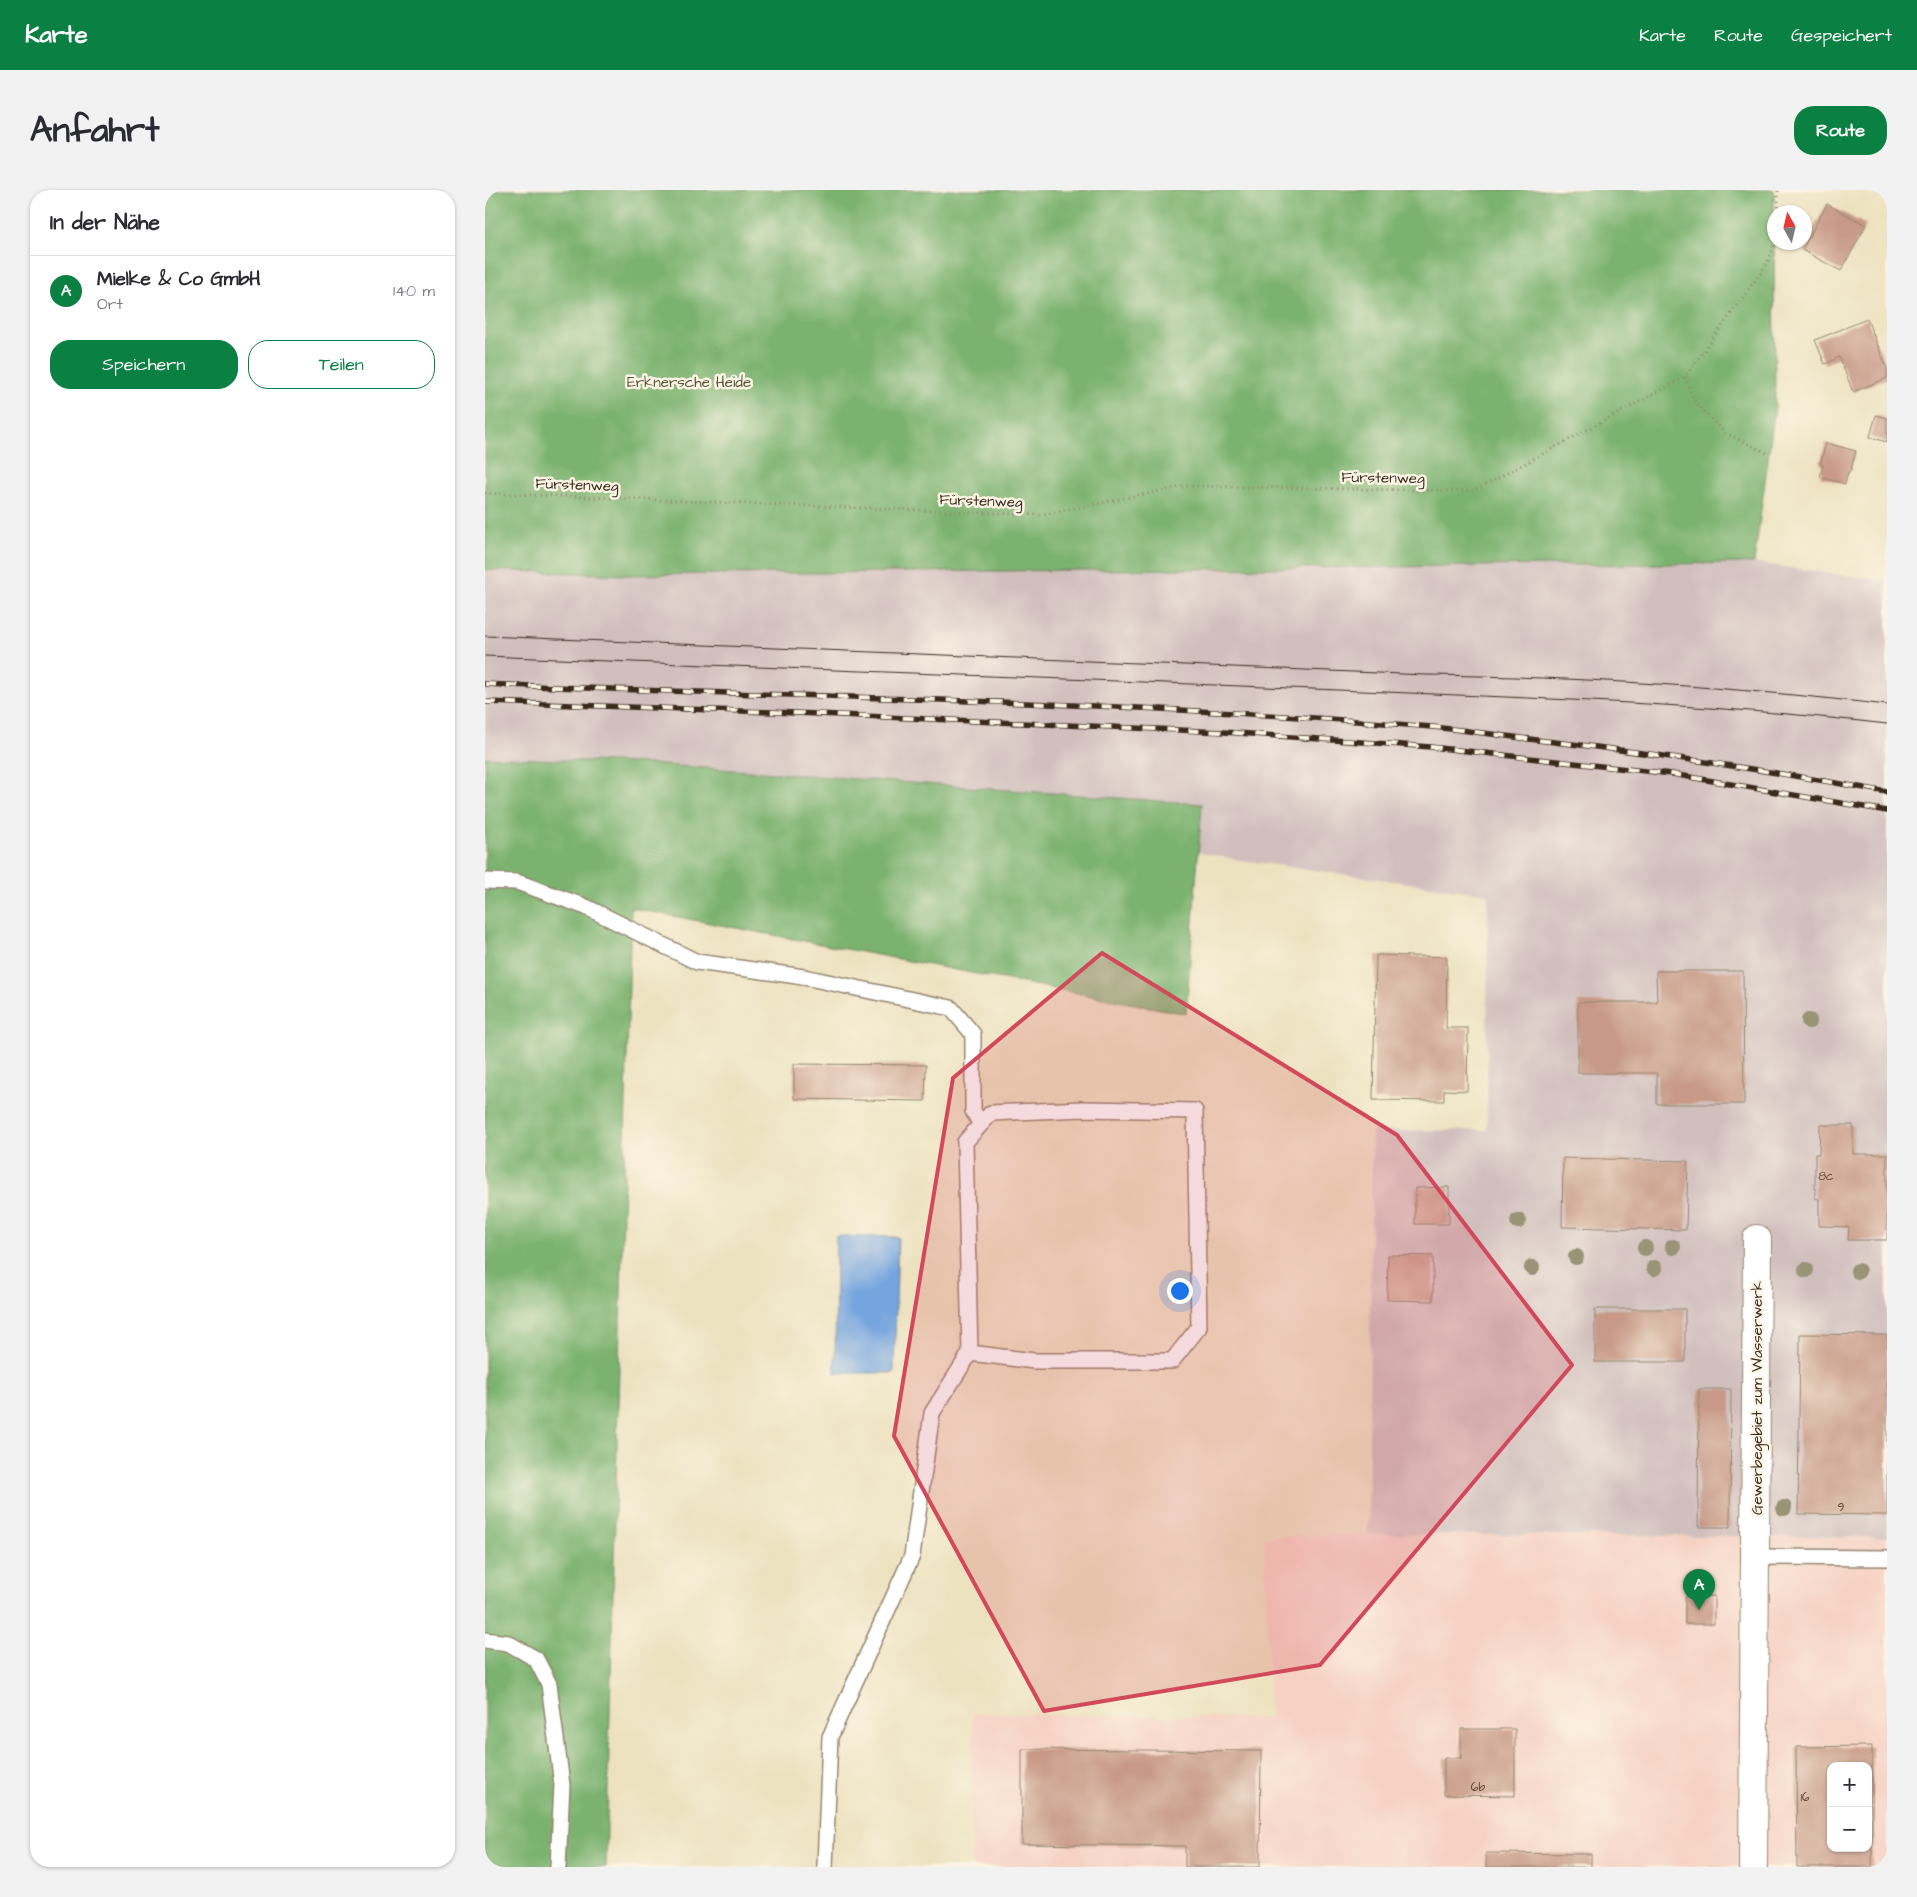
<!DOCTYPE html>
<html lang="de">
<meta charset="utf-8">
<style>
body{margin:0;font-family:"Architects Daughter",sans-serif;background:#f2f2f3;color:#2b2b33}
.controls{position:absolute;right:15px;bottom:15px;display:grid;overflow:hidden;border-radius:10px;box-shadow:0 1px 4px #0004}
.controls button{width:45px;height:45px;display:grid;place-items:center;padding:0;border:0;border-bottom:1px solid #e1e1e2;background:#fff;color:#2b2b33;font:25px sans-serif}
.compass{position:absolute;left:1282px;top:15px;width:45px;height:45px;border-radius:50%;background:#fff;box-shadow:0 1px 4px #0004;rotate:352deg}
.you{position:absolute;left:694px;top:1100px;width:18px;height:18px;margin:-12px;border:4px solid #fff;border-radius:50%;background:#1a73e8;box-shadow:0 0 0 8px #1a73e833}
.badge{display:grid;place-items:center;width:32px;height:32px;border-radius:50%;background:#0b8043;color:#fff;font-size:16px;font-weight:700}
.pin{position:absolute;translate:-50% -41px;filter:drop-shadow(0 1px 2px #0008)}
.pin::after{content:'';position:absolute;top:26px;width:18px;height:15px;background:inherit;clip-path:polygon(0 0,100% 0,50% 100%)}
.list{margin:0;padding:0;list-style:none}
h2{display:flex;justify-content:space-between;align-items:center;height:65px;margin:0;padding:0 20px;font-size:21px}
h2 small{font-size:16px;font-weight:400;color:#7c7c81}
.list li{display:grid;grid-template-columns:32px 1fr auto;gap:15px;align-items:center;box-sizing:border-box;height:70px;padding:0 20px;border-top:1px solid #e1e1e2}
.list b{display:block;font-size:19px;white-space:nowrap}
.list p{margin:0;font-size:16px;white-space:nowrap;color:#7c7c81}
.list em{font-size:16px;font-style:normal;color:#7c7c81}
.actions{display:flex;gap:10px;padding:15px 20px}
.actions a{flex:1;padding:11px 0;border:1px solid #0b8043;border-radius:20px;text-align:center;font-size:18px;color:#0b8043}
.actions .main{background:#0b8043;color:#fff}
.map{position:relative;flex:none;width:1402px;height:1677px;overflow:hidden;border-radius:20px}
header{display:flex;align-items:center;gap:30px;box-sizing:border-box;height:70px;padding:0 25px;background:#0b8043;color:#fff}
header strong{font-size:24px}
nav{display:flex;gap:28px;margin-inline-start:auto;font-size:18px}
.intro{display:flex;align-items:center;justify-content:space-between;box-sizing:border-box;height:120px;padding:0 30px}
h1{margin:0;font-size:35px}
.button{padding:12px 22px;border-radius:20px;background:#0b8043;color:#fff;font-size:18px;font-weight:700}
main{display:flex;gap:30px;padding:0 30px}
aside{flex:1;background:#fff;border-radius:20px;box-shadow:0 1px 4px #0004}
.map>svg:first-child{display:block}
</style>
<header>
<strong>Karte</strong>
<nav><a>Karte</a><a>Route</a><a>Gespeichert</a></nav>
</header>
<div class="intro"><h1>Anfahrt</h1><a class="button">Route</a></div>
<main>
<aside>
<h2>In der Nähe<small></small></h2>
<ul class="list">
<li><span class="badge">A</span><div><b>Mielke &amp; Co GmbH</b><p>Ort</p></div><em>140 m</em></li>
</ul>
<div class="actions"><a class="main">Speichern</a><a>Teilen</a></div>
</aside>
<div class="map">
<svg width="1402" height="1677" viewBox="0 0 1402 1677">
<rect width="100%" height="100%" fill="#fcf5e5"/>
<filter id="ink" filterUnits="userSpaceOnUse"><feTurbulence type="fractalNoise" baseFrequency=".02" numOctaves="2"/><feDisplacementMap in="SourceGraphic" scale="10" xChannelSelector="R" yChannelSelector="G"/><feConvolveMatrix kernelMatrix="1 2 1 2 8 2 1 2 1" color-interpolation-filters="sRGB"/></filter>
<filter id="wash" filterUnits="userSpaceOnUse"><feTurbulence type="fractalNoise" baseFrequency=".0096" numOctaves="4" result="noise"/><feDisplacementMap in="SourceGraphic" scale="20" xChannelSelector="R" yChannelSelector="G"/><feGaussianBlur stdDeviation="1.12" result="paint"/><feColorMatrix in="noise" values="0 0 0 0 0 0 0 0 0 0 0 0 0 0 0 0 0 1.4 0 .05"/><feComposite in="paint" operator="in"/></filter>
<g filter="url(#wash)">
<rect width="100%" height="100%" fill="#ede2c0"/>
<path fill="#f6d2c4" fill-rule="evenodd" d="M883 1344 1402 1347V1677H487L488 1523 785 1528 779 1347ZM1346 1576H1383V1658H1346Z"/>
<polygon fill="#d1bfbe" points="1269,373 1402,391 1402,1347 883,1344 887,941 1002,940 1003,704 754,670 497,619 0,595 0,380 141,385"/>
<g fill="#7bb270" stroke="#5b6e47">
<polygon points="0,0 1289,0 1290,217 1269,373 141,385 0,380"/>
<polygon points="0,567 152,573 717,614 701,824 146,718 121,1677 0,1677"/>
</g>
<polygon fill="#75a4de" stroke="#58677e" points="351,1046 413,1047 409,1183 350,1183"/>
<g id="blocks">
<g fill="#c79986" fill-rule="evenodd">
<polygon points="1342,14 1381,35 1356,81 1317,60"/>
<polygon points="1382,129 1402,178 1402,188 1368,202 1354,167 1340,174 1330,150"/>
<polygon points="1391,225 1402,228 1402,252 1385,247"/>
<polygon points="1341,253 1371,261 1365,282 1363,282 1360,294 1335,287 1338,275 1335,274"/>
<polygon points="891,765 962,767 961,838 983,838 982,901 959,900 959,911 888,910"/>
<polygon points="1171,781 1258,781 1259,914 1172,914 1172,883 1093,883 1093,812 1172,812"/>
<polygon points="309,874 441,875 440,911 309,909"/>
<polygon points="1335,935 1368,935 1368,964 1402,964 1402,1050 1363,1050 1364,1037 1334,1036 1334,1009 1330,1008 1330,964 1334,964"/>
<polygon points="1078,968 1203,971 1201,1040 1077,1037"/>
<polygon points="964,997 964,1034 930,1034 930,998"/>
<polygon points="903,1065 948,1066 948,1111 902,1110"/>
<rect x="1110" y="1119" width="90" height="53"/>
<polygon points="1315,1144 1402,1145 1402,1325 1313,1324"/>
<polygon points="1214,1199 1246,1199 1245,1337 1213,1337"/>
<polygon points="1229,1406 1229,1434 1200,1434 1200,1407"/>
<polygon points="976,1539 1030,1539 1030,1606 959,1605 959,1568 976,1568"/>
<path d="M1387 1556V1677H1312L1311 1557ZM1346 1576H1383V1658H1346Z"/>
<polygon points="537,1559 776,1561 775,1677 700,1677 700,1656 537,1654"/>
<polygon points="1001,1663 1106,1664 1106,1677 1001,1677"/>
</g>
</g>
</g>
<g filter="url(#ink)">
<use href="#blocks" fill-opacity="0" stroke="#94866f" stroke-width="1"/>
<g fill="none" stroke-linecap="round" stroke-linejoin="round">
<defs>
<g id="lane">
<polyline points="0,691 32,692 101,717 212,772 319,787 466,818 488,844 488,921 496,934"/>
<polyline points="1271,1367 1402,1368"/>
<polyline points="0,1450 23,1453 51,1469 64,1494 77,1595 73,1677"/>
<polyline points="340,1677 345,1547 427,1366 447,1223 485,1163 480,952 506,923 598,919 710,921 714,1137 687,1171 549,1171 485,1163"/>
</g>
<polyline id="street" points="1268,1677 1272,1049"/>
</defs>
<use href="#lane" stroke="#94866f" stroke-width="18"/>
<use href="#street" stroke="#94866f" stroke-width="30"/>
<g stroke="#94866f" stroke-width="3" stroke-dasharray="1 4" stroke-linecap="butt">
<polyline points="1293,22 1293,0"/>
<polyline points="1200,187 1210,212 1240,243 1284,264"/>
<polyline points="0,303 556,325 700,296 989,301 1200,187 1282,74 1290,52"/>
</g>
<use href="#lane" stroke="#fff" stroke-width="15"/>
<use href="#street" stroke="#fff" stroke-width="28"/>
<g stroke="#3b2a1e" stroke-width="1">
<path d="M0 446 941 485C1095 487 1249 497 1402 515"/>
<path d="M0 466C284 478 569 488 853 500 1036 508 1220 513 1402 534"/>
</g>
<defs>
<g id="rail">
<path d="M0 494C316 508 632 510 947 537 982 540 1017 546 1052 550 1169 563 1286 581 1402 602"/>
<polyline points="0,512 288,522 739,542 946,557 1187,584 1402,621"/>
</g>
</defs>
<use href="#rail" stroke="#3b2a1e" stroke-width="5.5"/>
<use href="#rail" stroke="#fcf5e5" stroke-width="4" stroke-dasharray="11" stroke-linecap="butt"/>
</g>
<g fill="#989475">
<circle cx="1324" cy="831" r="8"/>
<circle cx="1033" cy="1031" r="8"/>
<circle cx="1188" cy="1057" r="8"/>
<circle cx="1160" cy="1058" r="8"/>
<circle cx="1091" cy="1067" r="8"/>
<circle cx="1047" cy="1078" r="8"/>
<circle cx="1169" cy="1078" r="8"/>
<circle cx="1321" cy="1080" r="8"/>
<circle cx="1373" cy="1081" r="8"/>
<circle cx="1299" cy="1318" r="8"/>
</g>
</g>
<path fill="#d1495b" fill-opacity="0.2" stroke="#d1495b" stroke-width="4" stroke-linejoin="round" d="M617 763 912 945 1087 1175 835 1475 559 1521 409 1246 468 888Z"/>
<g text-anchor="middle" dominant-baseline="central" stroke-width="5" stroke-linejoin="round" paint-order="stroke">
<g font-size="12" fill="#5e4638">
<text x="1341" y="986">8c</text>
<text x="1356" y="1317">9</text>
<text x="993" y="1597">6b</text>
<text x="1320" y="1607">16</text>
</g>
<g font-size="15" fill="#535437" stroke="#fcf5e5">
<text x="204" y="192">Erknersche Heide</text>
</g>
<g font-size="15" fill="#3b2a1e" stroke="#fcf5e5">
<text transform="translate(898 288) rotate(1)">Fürstenweg</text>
<text transform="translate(92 295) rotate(2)">Fürstenweg</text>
<text transform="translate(496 311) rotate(2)">Fürstenweg</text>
<text transform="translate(1272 1208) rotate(-90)">Gewerbegebiet zum Wasserwerk</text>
</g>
</g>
</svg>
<div class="controls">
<button>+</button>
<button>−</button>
</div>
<svg class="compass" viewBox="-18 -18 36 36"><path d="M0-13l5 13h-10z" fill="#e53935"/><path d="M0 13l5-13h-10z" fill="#7c7c81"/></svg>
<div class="you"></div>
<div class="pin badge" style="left:1214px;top:1420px">A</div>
</div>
</main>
